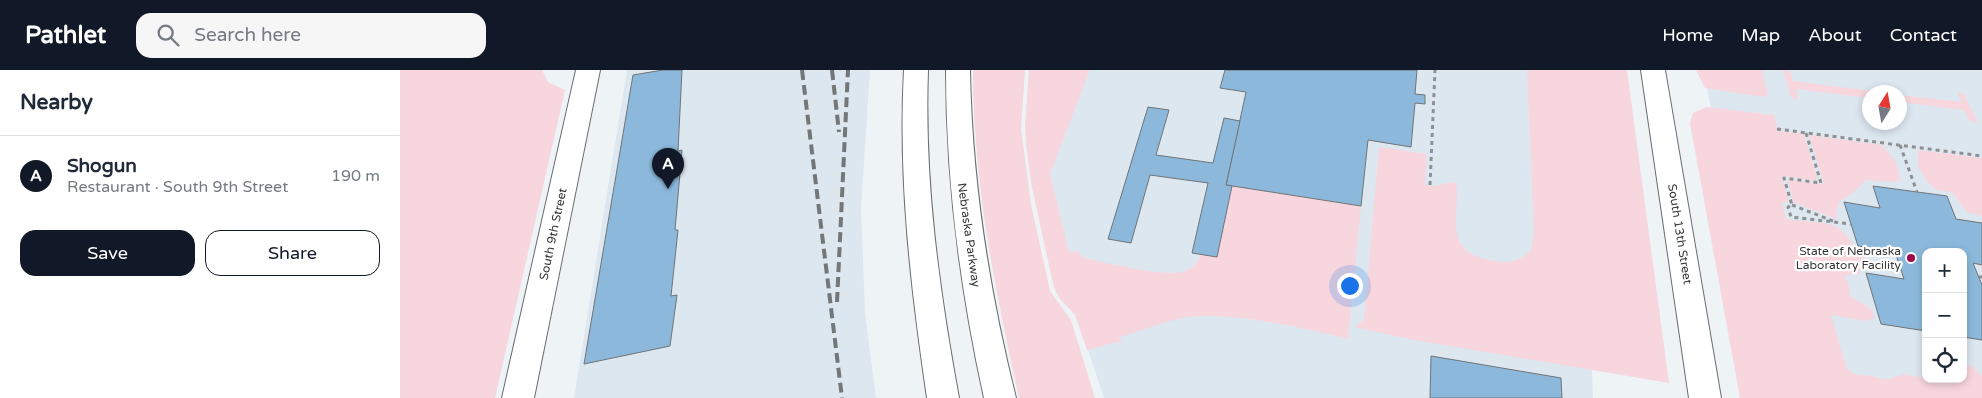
<!DOCTYPE html>
<meta charset="utf-8">
<style>
body{margin:0;font-family:"Varela Round",sans-serif;background:#f6f6f7;color:#1f2937}
.controls{position:absolute;right:15px;bottom:15px;display:grid;overflow:hidden;border-radius:10px;box-shadow:0 2px 8px #0003}
.controls button{width:45px;height:45px;display:grid;place-items:center;padding:0;border:0;border-bottom:1px solid #e0e1e3;background:#fff;color:#1f2937;font:25px sans-serif}
.compass{position:absolute;left:1462px;top:15px;width:45px;height:45px;border-radius:50%;background:#fff;box-shadow:0 2px 8px #0003;rotate:11deg}
.you{position:absolute;left:949px;top:215px;width:18px;height:18px;margin:-12px;border:4px solid #fff;border-radius:50%;background:#1a73e8;box-shadow:0 0 0 8px #1a73e833}
.badge{display:grid;place-items:center;width:32px;height:32px;border-radius:50%;background:#111827;color:#fff;font-size:16px;font-weight:700}
.pin{position:absolute;translate:-50% -41px;filter:drop-shadow(0 1px 2px #0008)}
.pin::after{content:'';position:absolute;top:26px;width:18px;height:15px;background:inherit;clip-path:polygon(0 0,100% 0,50% 100%)}
.list{margin:0;padding:0;list-style:none}
h2{display:flex;justify-content:space-between;align-items:center;height:65px;margin:0;padding:0 20px;font-size:21px}
h2 small{font-size:16px;font-weight:400;color:#747a83}
.list li{display:grid;grid-template-columns:32px 1fr auto;gap:15px;align-items:center;box-sizing:border-box;height:80px;padding:0 20px;border-top:1px solid #e0e1e3}
.list b{display:block;font-size:19px;white-space:nowrap}
.list p{margin:0;font-size:16px;white-space:nowrap;color:#747a83}
.list em{font-size:16px;font-style:normal;color:#747a83}
.actions{display:flex;gap:10px;padding:15px 20px}
.actions a{flex:1;padding:11px 0;border:1px solid #111827;border-radius:15px;text-align:center;font-size:18px;color:#111827}
.actions .main{background:#111827;color:#fff}
.icon{flex:none;width:28px;height:28px;fill:none;stroke:currentColor;stroke-width:2;stroke-linecap:round;stroke-linejoin:round}
.map{position:relative;flex:none;width:1582px;height:328px;overflow:hidden}
header{display:flex;align-items:center;gap:30px;box-sizing:border-box;height:70px;padding:0 25px;background:#111827;color:#fff}
header strong{font-size:24px}
nav{display:flex;gap:28px;margin-inline-start:auto;font-size:18px}
.search{width:350px;height:45px;background:#f6f6f7;display:flex;align-items:center;gap:12px;box-sizing:border-box;padding:0 18px;border-radius:15px;color:#747a83;font-size:19px}
main{display:flex}
aside{flex:1;background:#fff}
.map>svg:first-child{display:block}
</style>
<header>
<strong>Pathlet</strong>
<div class="search"><svg class="icon" aria-label="search" viewBox="0 0 24 24"><circle cx="10" cy="10" r="6"/><path d="M15 15l6 6"/></svg>Search here</div>
<nav><a>Home</a><a>Map</a><a>About</a><a>Contact</a></nav>
</header>
<main>
<aside>
<h2>Nearby<small></small></h2>
<ul class="list">
<li><span class="badge">A</span><div><b>Shogun</b><p>Restaurant · South 9th Street</p></div><em>190 m</em></li>
</ul>
<div class="actions"><a class="main">Save</a><a>Share</a></div>
</aside>
<div class="map">
<svg width="1582" height="328" viewBox="0 0 1582 328">
<rect width="100%" height="100%" fill="#eef3f6"/>
<g fill="#dde7f0" fill-rule="evenodd">
<polygon points="227,0 470,0 461,138 465,243 476,328 174,328"/>
<polygon points="633,0 1179,0 1193,328 704,328 666,213"/>
<path d="M1303 0H1582V328H1374ZM1470 22H1500V52H1470ZM1526 182H1563V309H1526Z"/>
</g>
<g fill="#f8d6de">
<polygon points="0,0 142,0 148,12 165,20 95,328 0,328"/>
<path d="M573 0H625L621 59 631 134 650 221 671 250 695 328H619C595 220 573 111 573 0Z"/>
<path d="M629 0H690L650 104 669 182 677 181 684 188 693 190C714 194 767 208 785 201 793 198 798 192 800 185L816 187 832 116 961 136 948 269C904 258 847 245 801 246 777 246 744 260 720 267L721 271 687 280 675 245 660 229 654 218 632 118 626 75 625 56Z"/>
<path d="M1127 0H1227L1269 313 1014 270 954 257 964 250 979 77 1027 84 1025 115 1034 116 1056 112C1061 148 1040 183 1095 191 1109 193 1121 191 1131 180L1134 163Z"/>
<polygon points="1296,0 1362,0 1368,25 1363,27 1305,18"/>
<polygon points="1383,0 1390,1 1393,11 1480,22 1470,22 1469,28 1396,19 1398,28 1395,30 1391,27"/>
<polygon points="1557,22 1564,24 1577,51 1576,53 1569,50 1564,40 1500,32 1500,25 1561,32"/>
<path d="M1307 37 1374 45 1378 61 1404 64 1418 111 1382 106 1389 132H1382L1386 149C1418 155 1441 145 1455 180L1463 183 1467 197 1466 199 1460 200 1459 204 1447 205 1445 207 1449 216 1450 226C1458 233 1474 235 1474 248L1467 251 1431 245 1447 299 1454 304 1472 306 1482 309H1489L1504 304 1531 310 1563 309V296H1572L1582 306V328H1340L1290 53 1293 43Z"/>
<path d="M1409 65 1482 75 1495 90 1501 109 1496 112 1466 110C1458 119 1450 125 1440 131L1437 138V149L1394 133 1387 109 1424 114Z"/>
<polygon points="1518,80 1582,88 1582,146 1567,142 1553,123 1535,119 1528,113 1518,97"/>
</g>
<g fill="#8cb9db" stroke="#707477">
<polygon points="263,0 282,0 278,81 282,80 275,160 278,160 271,226 277,225 270,276 184,294 233,5"/>
<polygon points="825,0 1017,0 1015,24 1025,25 1025,34 1015,33 1011,77 968,70 961,136 826,115 846,22 820,18"/>
<polygon points="748,37 769,40 756,85 813,93 824,48 840,51 826,115 832,116 817,187 792,183 808,113 750,105 731,173 708,169"/>
<polygon points="1473,116 1547,126 1556,149 1582,153 1582,195 1573,193 1582,215 1582,270 1563,267 1563,182 1526,182 1526,261 1481,254 1466,203 1504,209 1495,182 1458,176 1444,132 1480,138"/>
<polygon points="1031,286 1161,308 1162,328 1030,328"/>
</g>
<g fill="none" stroke-linecap="round" stroke-linejoin="round">
<defs>
<polygon id="minor" points="176,0 200,0 134,328 102,328"/>
<polygon id="secondary" points="1241,0 1265,0 1321,328 1289,328"/>
<g id="primary">
<path d="M504 0H528C524 111 539 219 559 328H527C511 219 498 111 504 0Z"/>
<path d="M546 0H570C572 112 589 220 616 328H584C560 219 546 111 546 0Z"/>
</g>
</defs>
<use href="#minor" stroke="#696d70" stroke-width="2"/>
<use href="#secondary" stroke="#696d70" stroke-width="2"/>
<use href="#primary" stroke="#696d70" stroke-width="2"/>
<g stroke="#8d9193" stroke-width="3" stroke-dasharray="4 4" stroke-linecap="butt">
<polyline points="1377,59 1582,86"/>
<polyline points="1406,63 1421,113 1384,108 1392,135 1388,137 1391,147 1451,154"/>
<polyline points="1500,75 1517,122"/>
<polyline points="1030,115 1035,0"/>
<polyline points="1392,135 1433,151"/>
<polyline points="1579,207 1582,207"/>
</g>
<use href="#minor" fill="#fff" fill-rule="evenodd"/>
<use href="#secondary" fill="#fff" fill-rule="evenodd"/>
<use href="#primary" fill="#fff" fill-rule="evenodd"/>
<g stroke="#747778" stroke-width="4" stroke-dasharray="10 5" stroke-linecap="butt">
<polyline points="402,0 442,328"/>
<polyline points="432,0 439,62"/>
<polyline points="437,232 448,0"/>
</g>
</g>
<circle fill="#9e064e" stroke="#fff" stroke-width="2" cx="1511" cy="188" r="5"/>
<g text-anchor="middle" dominant-baseline="central" stroke-width="4.5" stroke-linejoin="round" paint-order="stroke">
<g font-size="12" fill="#363839" stroke="#fff">
<text transform="translate(153 164) rotate(-78)">South 9th Street</text>
<text transform="translate(1280 164) rotate(81)">South 13th Street</text>
<text transform="translate(569 165) rotate(82)">Nebraska Parkway</text>
</g>
<g font-size="12" fill="#363839" stroke="#fff" text-anchor="end">
<text x="1501" y="181">State of Nebraska<tspan x="1501" dy="14">Laboratory Facility</tspan></text>
</g>
</g>
</svg>
<div class="controls">
<button>+</button>
<button>−</button>
<button><svg class="icon" aria-label="locate" viewBox="0 0 24 24"><circle cx="12" cy="12" r="6"/><path d="M12 2v4M12 18v4M2 12h4M18 12h4"/></svg></button>
</div>
<svg class="compass" viewBox="-18 -18 36 36"><path d="M0-13l5 13h-10z" fill="#e53935"/><path d="M0 13l5-13h-10z" fill="#747a83"/></svg>
<div class="you"></div>
<div class="pin badge" style="left:268px;top:119px">A</div>
</div>
</main>
